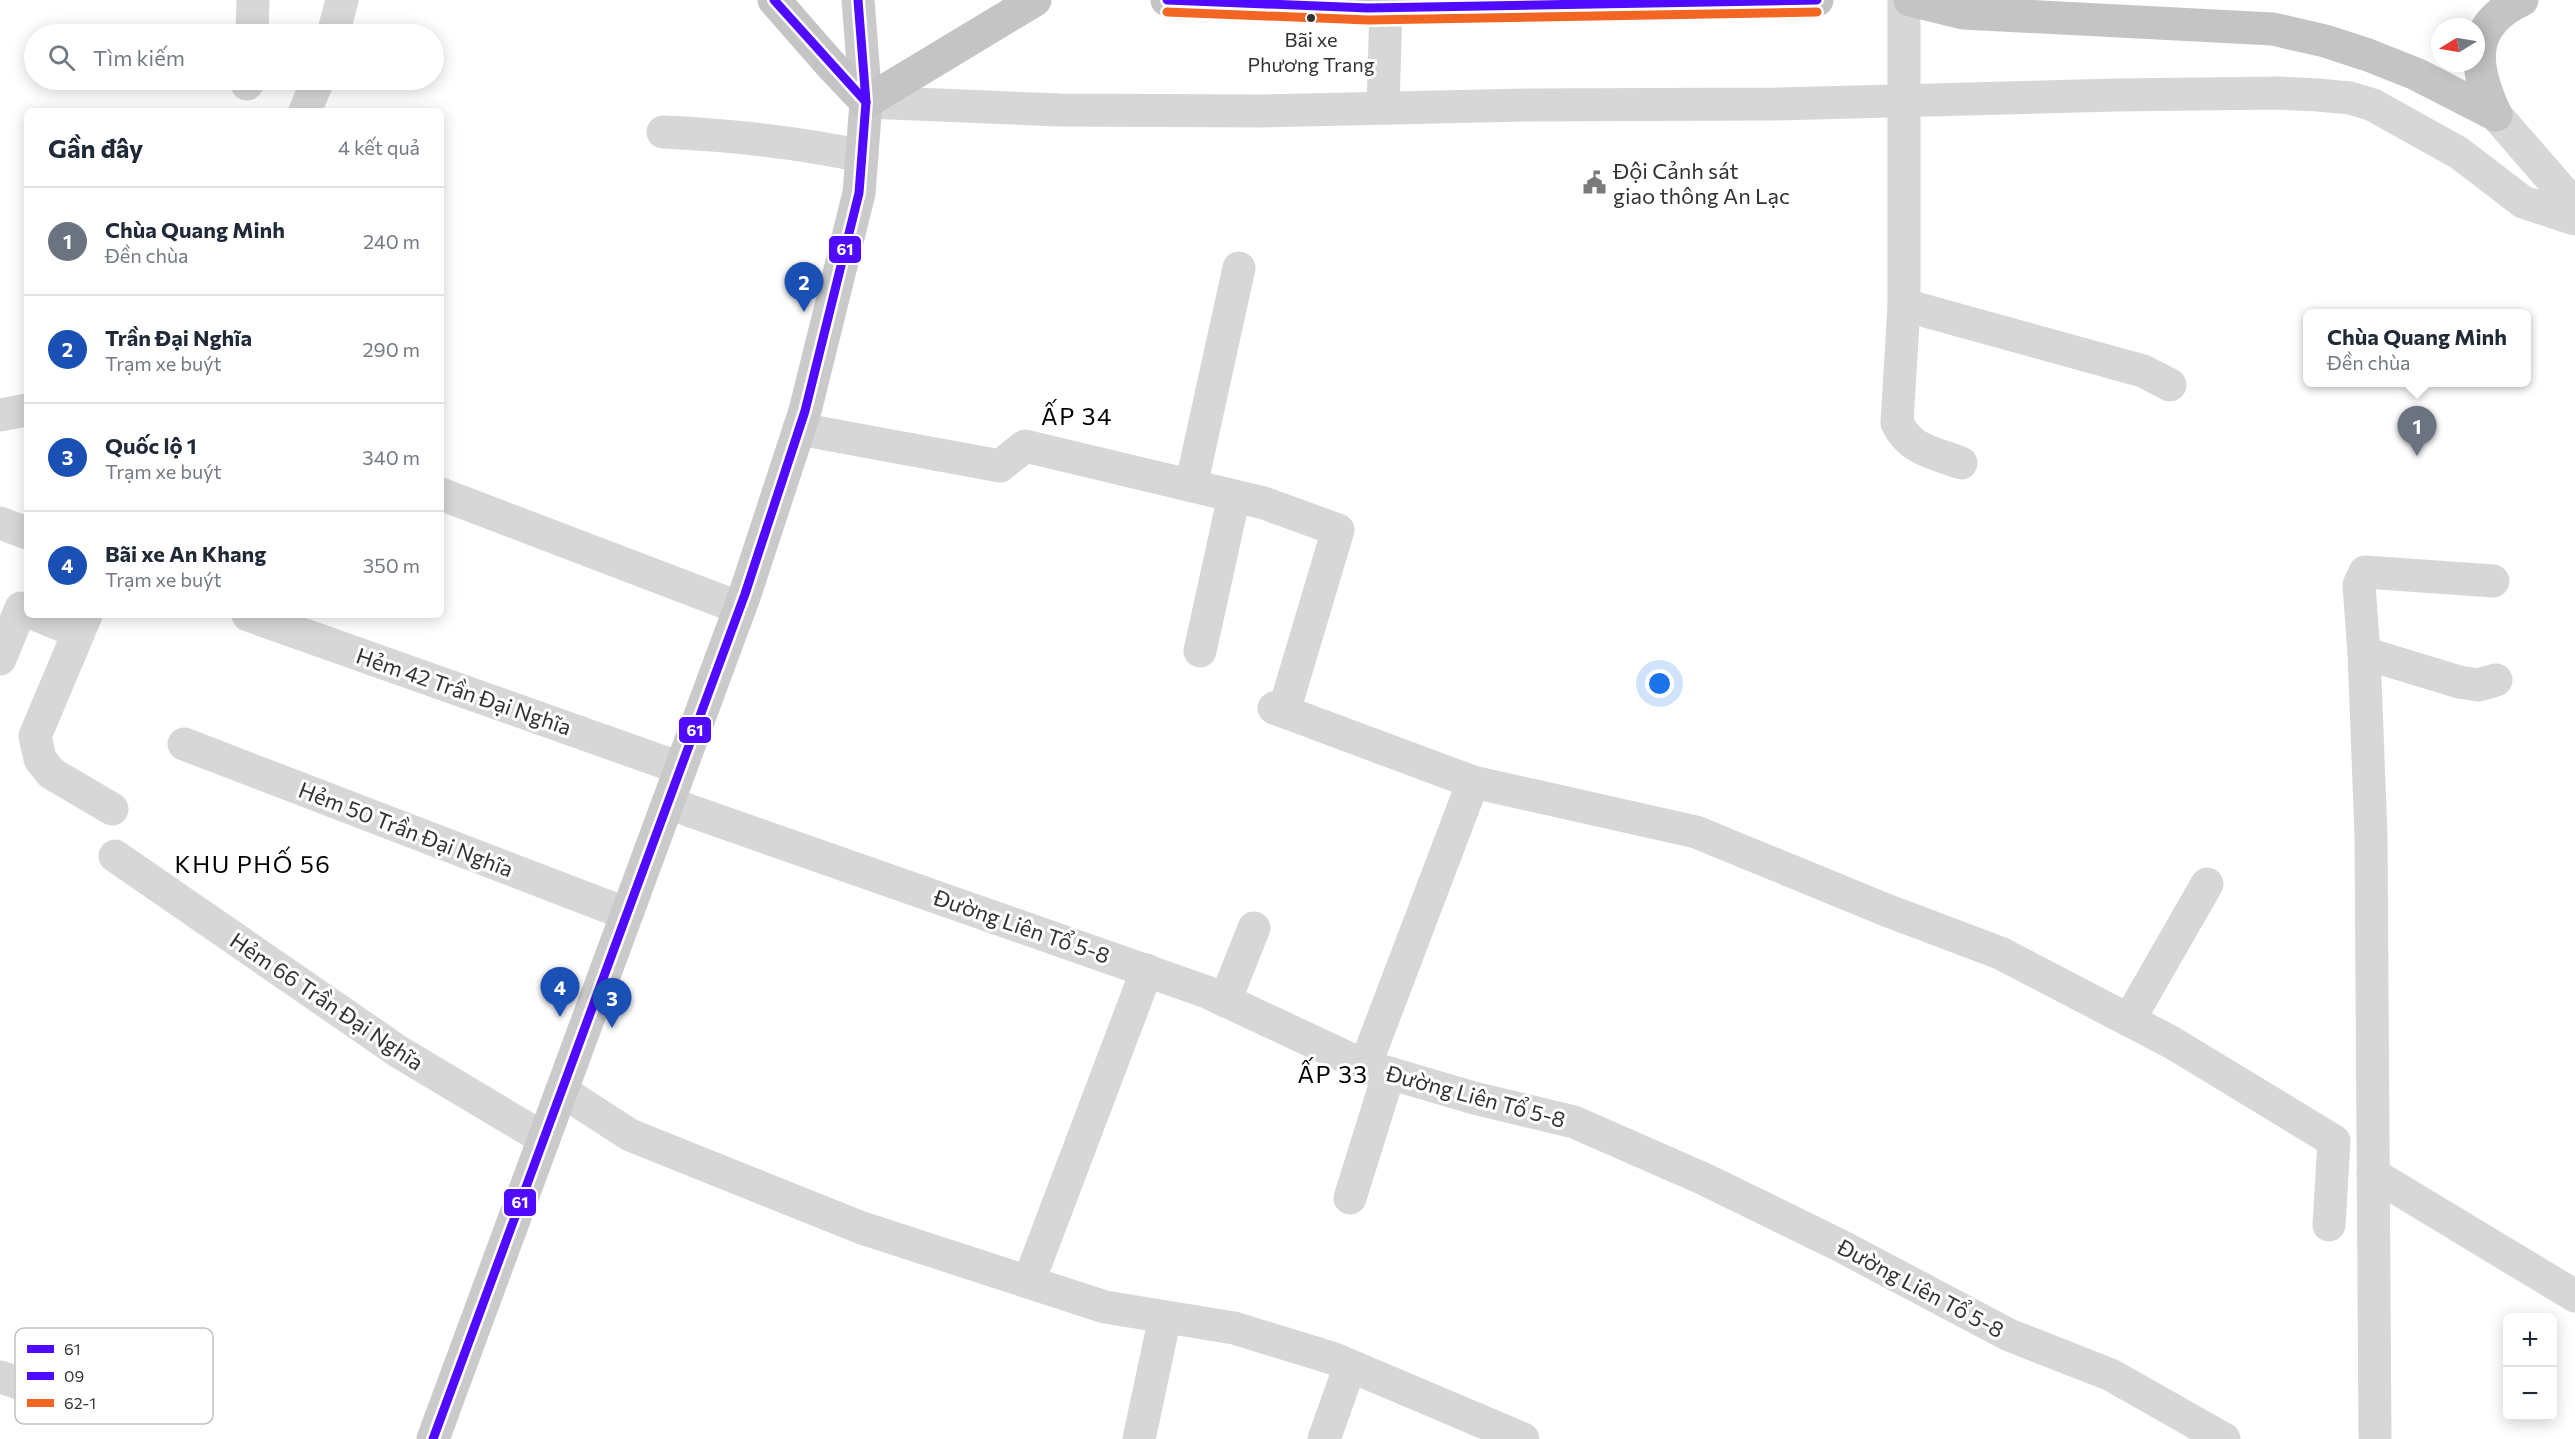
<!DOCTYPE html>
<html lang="vi">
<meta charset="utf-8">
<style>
body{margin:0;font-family:Commissioner,sans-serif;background:#f6f6f7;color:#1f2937}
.controls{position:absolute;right:18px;bottom:18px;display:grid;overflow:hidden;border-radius:9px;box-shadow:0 3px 15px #0003}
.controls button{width:54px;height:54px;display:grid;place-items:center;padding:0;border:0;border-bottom:2px solid #e0e1e3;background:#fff;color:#1f2937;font:30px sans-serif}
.compass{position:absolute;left:2431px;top:18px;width:54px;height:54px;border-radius:50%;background:#fff;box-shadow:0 3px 15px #0003;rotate:259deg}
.you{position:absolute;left:1660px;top:684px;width:21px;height:21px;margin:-15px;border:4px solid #fff;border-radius:50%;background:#1a73e8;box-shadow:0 0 0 9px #1a73e833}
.badge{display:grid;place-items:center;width:39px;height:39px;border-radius:50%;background:#d93025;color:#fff;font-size:20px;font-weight:700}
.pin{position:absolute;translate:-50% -50px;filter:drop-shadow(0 2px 3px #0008)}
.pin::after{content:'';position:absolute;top:32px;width:21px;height:18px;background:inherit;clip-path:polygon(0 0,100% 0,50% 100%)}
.popup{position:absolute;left:2303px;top:309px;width:228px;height:78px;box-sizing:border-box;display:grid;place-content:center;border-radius:9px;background:#fff;filter:drop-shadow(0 2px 4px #0005);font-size:20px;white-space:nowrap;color:#747a83}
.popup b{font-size:22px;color:#1f2937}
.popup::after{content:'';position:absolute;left:50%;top:100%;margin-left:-12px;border:12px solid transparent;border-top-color:#fff}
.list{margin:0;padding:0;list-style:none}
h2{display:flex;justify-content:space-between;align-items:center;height:78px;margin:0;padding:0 24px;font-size:26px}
h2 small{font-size:20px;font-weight:400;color:#747a83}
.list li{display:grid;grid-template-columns:39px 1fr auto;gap:18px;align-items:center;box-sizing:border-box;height:108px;padding:0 24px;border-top:2px solid #e0e1e3}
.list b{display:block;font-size:22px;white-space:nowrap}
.list p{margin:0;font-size:20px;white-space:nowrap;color:#747a83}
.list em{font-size:20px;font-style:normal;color:#747a83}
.icon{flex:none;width:33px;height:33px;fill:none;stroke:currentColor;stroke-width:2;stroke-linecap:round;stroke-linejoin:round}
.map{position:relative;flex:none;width:2575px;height:1439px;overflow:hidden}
.search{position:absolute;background:#fff;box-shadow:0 3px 15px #0003;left:24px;top:24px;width:420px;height:66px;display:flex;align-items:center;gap:15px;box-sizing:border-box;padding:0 21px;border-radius:33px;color:#747a83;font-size:22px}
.panel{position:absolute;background:#fff;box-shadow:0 3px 15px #0003;left:24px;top:108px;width:420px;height:510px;border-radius:9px}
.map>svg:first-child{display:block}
</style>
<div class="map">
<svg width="2575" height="1439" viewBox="0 0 2575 1439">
<rect width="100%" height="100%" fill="#fff"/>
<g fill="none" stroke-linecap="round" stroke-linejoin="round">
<g stroke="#d7d7d7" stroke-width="33">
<path d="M1904 0V305L1897 423C1911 451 1933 452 1961 463"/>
<polyline points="252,34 253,0"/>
<polyline points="333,34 342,0"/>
<polyline points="247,84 248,80"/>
<polyline points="866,102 1059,110 1263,111 1529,105 1775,104 2116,95 2279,93 2318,95 2350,98 2373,105 2459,153 2523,202 2575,219"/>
<polyline points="1383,108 1386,7"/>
<polyline points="305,111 318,80"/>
<polyline points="2496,115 2575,206"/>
<path d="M663 132C731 135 796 142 862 156"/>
<polyline points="1904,305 2143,371 2170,385"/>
<polyline points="0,415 27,410"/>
<polyline points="799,429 1000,466 1025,446 1264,503 1338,530 1284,711"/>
<polyline points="1191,486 1239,268"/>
<polyline points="441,494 740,608"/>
<polyline points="0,523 27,533"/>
<polyline points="37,615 78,632"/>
<polyline points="86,615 35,736 40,759 51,773 112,809"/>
<polyline points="248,615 680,768"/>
<polyline points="1200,651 1234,496"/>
<polyline points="2364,653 2359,585 2365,572 2493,581"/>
<polyline points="0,659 21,608"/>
<polyline points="1274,708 1473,782 1696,832 1886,910 2000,953 2171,1042 2334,1141 2329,1225"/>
<polyline points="184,744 627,914"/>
<polyline points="668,803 1207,992 1365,1066 1474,1098 1574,1122 1704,1179 1841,1246 2009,1335 2111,1375 2224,1439"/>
<polyline points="115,856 399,1052 543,1138"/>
<polyline points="1225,1001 1254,928"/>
<polyline points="2129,1020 2207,884"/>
<polyline points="1365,1066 1473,782"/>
<polyline points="562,1091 630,1135 862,1228 1105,1307 1234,1328 1332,1358 1523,1439"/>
<polyline points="2373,1174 2575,1296"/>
<polyline points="1350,1198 1389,1073"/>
<polyline points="1029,1281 1147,970"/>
<polyline points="0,1377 80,1403"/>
<polyline points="1139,1439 1165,1317"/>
<polyline points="1324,1439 1350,1366"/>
<polyline points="2375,1439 2371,835 2364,653 2459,682 2478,685 2496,680"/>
</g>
<polyline stroke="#cacaca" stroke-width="33" points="433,1439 745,594 805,411 859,193 866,102 858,0"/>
<g stroke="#c4c4c4" stroke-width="33">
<polyline points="774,0 830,64 866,102 1035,0"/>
<polyline points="1167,0 1368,8 1817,0"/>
<polyline points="1910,0 1963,13 2273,29 2325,41 2368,55 2416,74 2496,115"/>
<path d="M2496 115C2474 68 2466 26 2522 0"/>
</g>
<defs>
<g id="bus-1">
<polyline points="774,0 866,102"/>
<polyline points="433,1439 745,594 805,411 859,193 866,102 858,0"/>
</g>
<polyline id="bus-2" points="1167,0 1368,8 1817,0"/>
<polyline id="bus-3" points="1167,12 1368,20 1817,12"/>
</defs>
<use href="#bus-1" stroke="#fff" stroke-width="14"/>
<use href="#bus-2" stroke="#fff" stroke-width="14"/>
<use href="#bus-3" stroke="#fff" stroke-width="14"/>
<use href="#bus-1" stroke="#4f0aff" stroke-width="9"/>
<use href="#bus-2" stroke="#4f0aff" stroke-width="9"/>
<use href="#bus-3" stroke="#f26522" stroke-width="9"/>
</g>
<defs>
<symbol id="civic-bare" viewBox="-9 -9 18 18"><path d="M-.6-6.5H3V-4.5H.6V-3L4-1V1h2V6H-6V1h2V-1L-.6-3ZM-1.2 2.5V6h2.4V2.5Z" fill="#7a7a7a" stroke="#fff" stroke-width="2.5" paint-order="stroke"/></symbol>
</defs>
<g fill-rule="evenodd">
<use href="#civic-bare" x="1578" y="166" width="33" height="33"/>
</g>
<circle fill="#333" stroke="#fff" stroke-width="2" cx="1311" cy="18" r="5"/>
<g text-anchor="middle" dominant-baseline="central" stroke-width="6" stroke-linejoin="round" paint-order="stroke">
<g font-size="20" fill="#333" stroke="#fff">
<text x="1311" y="39">Bãi xe<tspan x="1311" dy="25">Phương Trang</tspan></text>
</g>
<g font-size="22" fill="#333" stroke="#fff" text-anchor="start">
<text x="1613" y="170">Đội Cảnh sát<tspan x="1613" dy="25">giao thông An Lạc</tspan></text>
</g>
<g font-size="22" fill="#333" stroke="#fff">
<text transform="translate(464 691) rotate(19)">Hẻm 42 Trần Đại Nghĩa</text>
<text transform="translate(406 829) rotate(21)">Hẻm 50 Trần Đại Nghĩa</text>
<text transform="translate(1022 926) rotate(19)">Đường Liên Tổ 5-8</text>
<text transform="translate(327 1001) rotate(34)">Hẻm 66 Trần Đại Nghĩa</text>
<text transform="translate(1476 1096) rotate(15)">Đường Liên Tổ 5-8</text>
<text transform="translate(1921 1288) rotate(28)">Đường Liên Tổ 5-8</text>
</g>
<g font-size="24" letter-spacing="1.5" fill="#000" stroke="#fff">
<text x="1077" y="415">ẤP 34</text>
<text x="253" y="863">KHU PHỐ 56</text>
<text x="1333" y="1073">ẤP 33</text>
</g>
</g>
<rect x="15" y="1328" width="198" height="96" rx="9" fill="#fff" stroke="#c2c2c2" stroke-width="1.5"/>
<rect x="27" y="1345" width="27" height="8" fill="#4f0aff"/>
<rect x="27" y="1372" width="27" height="8" fill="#4f0aff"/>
<rect x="27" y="1399" width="27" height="8" fill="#f26522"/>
<g font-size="16" fill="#333">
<text x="64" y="1355">61</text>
<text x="64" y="1382">09</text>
<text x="64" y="1409">62-1</text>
</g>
<g stroke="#fff" stroke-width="2">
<rect x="828" y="235" width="34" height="29" rx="6" fill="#4f0aff"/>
<rect x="678" y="716" width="34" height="28" rx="6" fill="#4f0aff"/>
<rect x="503" y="1188" width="34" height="29" rx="6" fill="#4f0aff"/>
</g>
<g font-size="16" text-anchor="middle" font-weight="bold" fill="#fff">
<text x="845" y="255">61</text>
<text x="695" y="736">61</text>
<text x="520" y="1208">61</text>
</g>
</svg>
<div class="controls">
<button>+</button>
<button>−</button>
</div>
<svg class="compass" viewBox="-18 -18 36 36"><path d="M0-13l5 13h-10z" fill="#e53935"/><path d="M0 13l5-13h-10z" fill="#747a83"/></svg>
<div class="you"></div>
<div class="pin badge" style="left:2417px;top:456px;background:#6b7280">1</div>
<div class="popup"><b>Chùa Quang Minh</b>Đền chùa</div>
<div class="pin badge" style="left:804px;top:312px;background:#1a4fb4">2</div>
<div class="pin badge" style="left:612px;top:1028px;background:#1a4fb4">3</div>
<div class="pin badge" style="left:560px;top:1017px;background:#1a4fb4">4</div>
<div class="search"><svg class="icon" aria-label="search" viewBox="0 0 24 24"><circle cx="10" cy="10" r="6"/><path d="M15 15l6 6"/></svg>Tìm kiếm</div>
<section class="panel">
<h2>Gần đây<small>4 kết quả</small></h2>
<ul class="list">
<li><span class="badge" style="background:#6b7280">1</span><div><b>Chùa Quang Minh</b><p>Đền chùa</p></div><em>240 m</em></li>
<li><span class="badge" style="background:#1a4fb4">2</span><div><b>Trần Đại Nghĩa</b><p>Trạm xe buýt</p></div><em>290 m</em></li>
<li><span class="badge" style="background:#1a4fb4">3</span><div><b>Quốc lộ 1</b><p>Trạm xe buýt</p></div><em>340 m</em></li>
<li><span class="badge" style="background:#1a4fb4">4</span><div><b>Bãi xe An Khang</b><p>Trạm xe buýt</p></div><em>350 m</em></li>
</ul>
</section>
</div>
